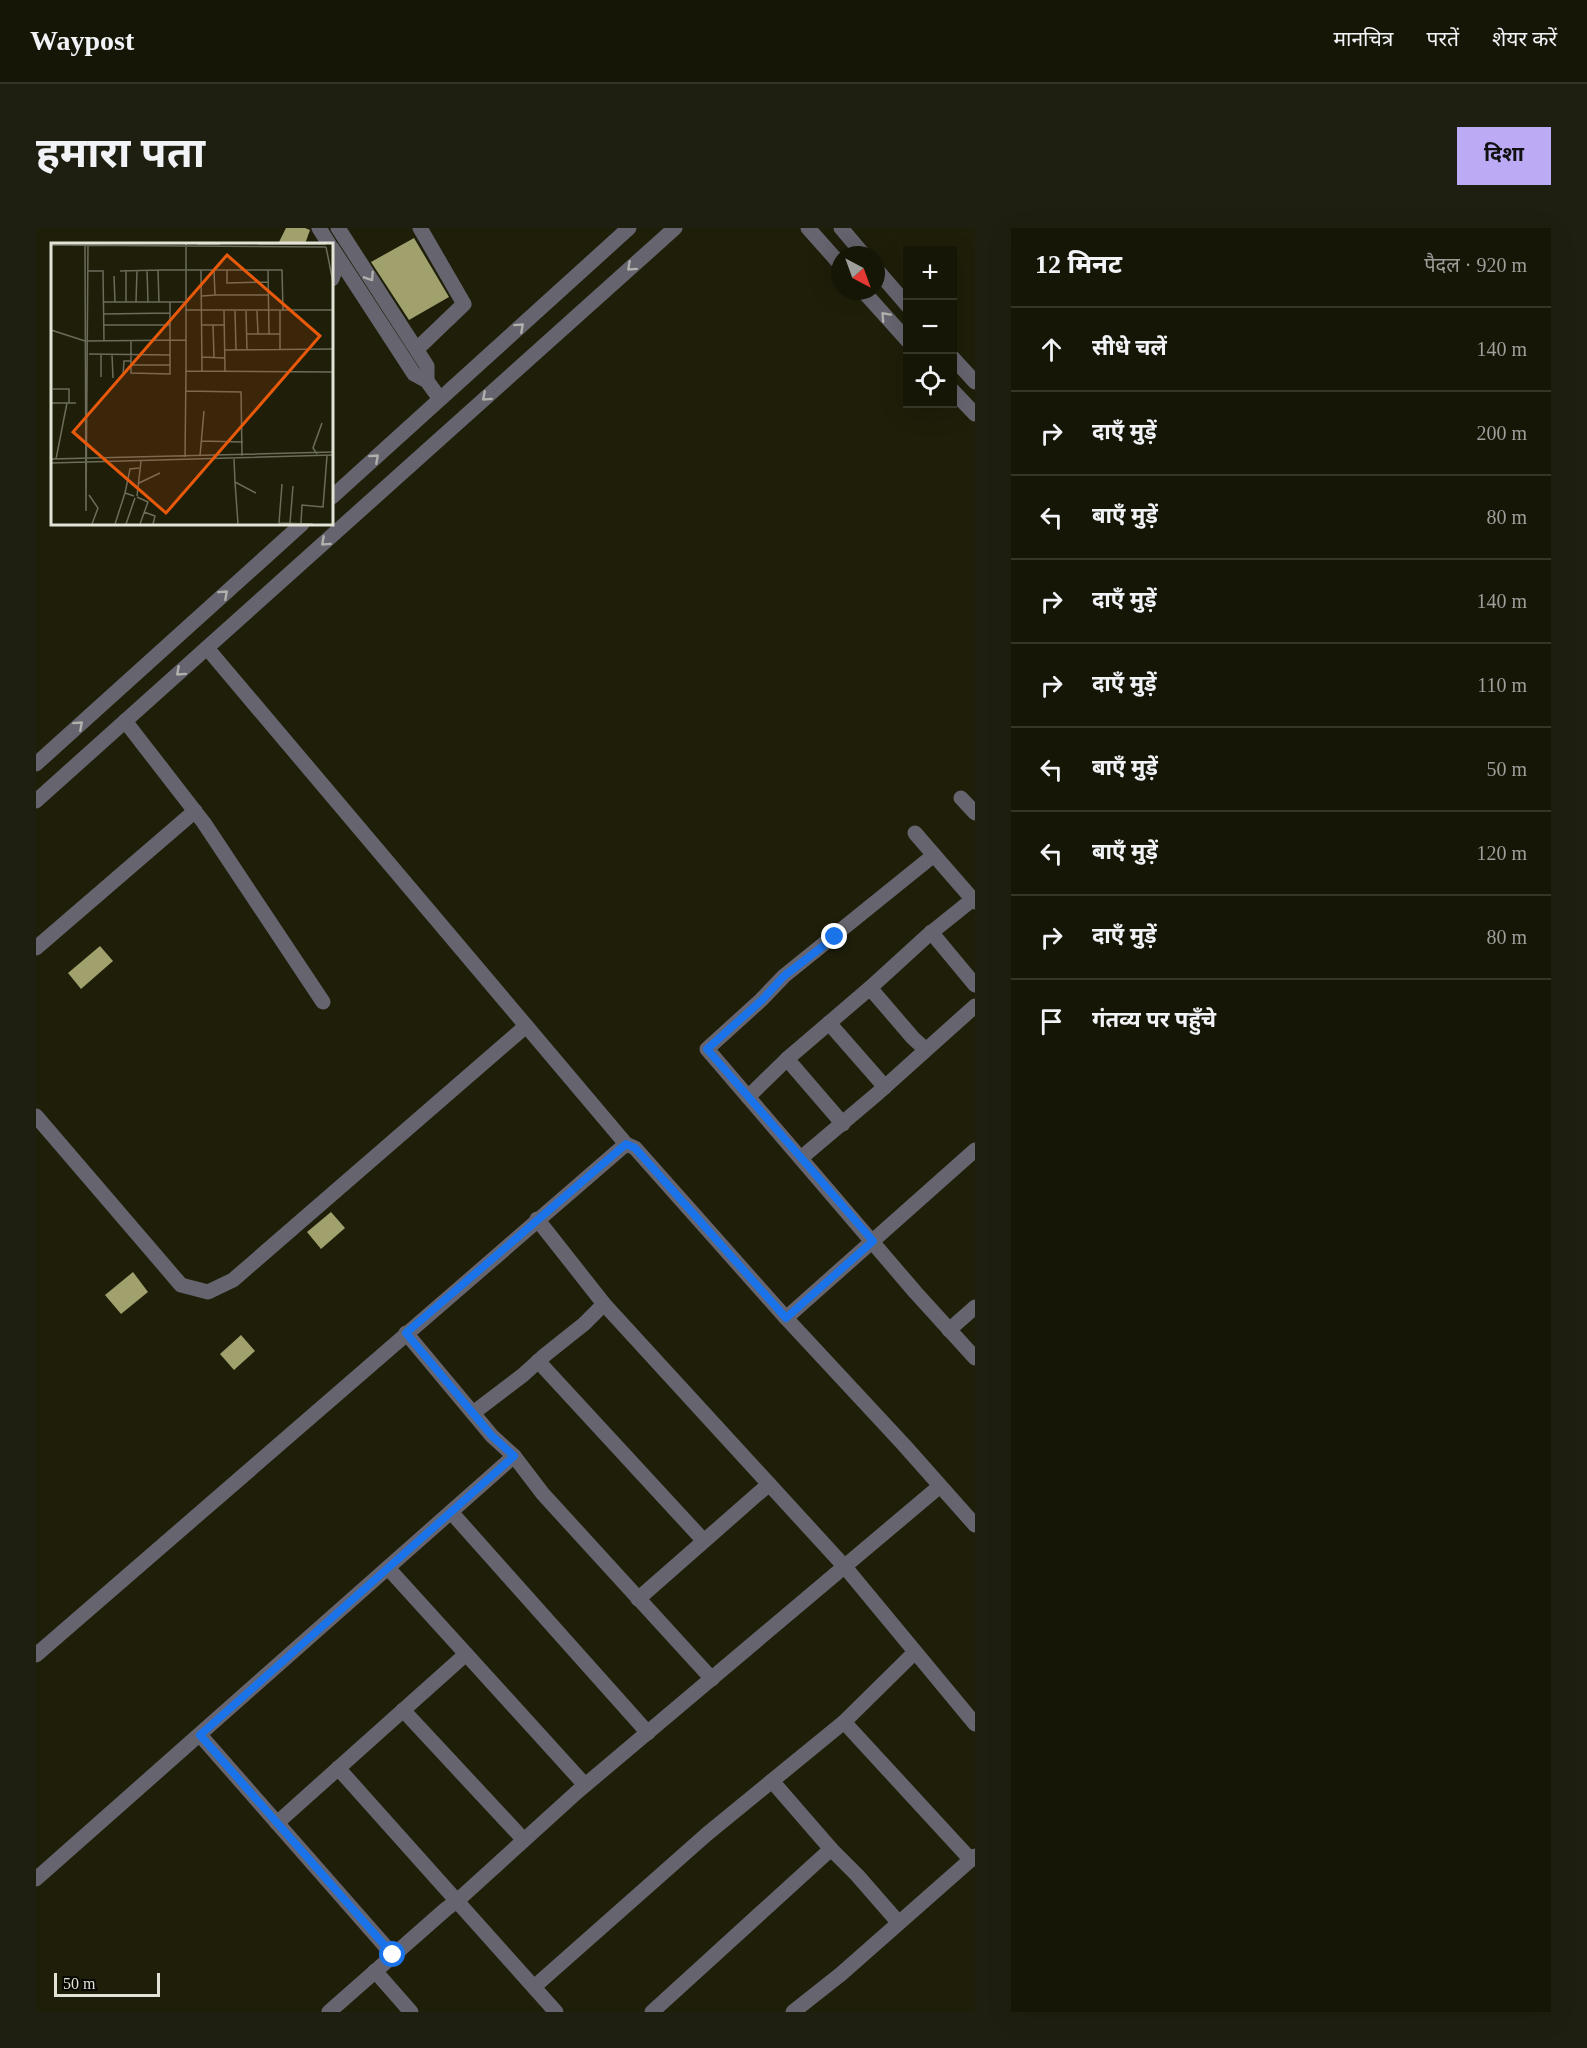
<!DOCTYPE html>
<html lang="hi">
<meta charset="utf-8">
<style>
body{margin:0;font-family:"Times New Roman","Noto Sans Devanagari",serif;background:#1f1f11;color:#f1f3f6}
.controls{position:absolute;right:18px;top:18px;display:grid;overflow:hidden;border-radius:0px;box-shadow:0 6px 24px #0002}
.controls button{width:54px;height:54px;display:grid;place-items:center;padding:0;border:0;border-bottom:2px solid #353528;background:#161607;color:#f1f3f6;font:30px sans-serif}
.compass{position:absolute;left:795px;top:18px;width:54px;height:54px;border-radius:50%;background:#161607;box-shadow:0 6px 24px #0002;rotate:139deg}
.scale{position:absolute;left:18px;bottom:15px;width:106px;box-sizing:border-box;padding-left:6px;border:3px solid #e2e2d5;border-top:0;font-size:16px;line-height:21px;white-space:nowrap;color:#e2e2d5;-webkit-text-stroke:4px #080802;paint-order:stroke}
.stop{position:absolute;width:18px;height:18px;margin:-14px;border:4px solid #1a73e8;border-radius:50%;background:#fff}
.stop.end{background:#1a73e8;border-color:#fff;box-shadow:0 2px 6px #0008}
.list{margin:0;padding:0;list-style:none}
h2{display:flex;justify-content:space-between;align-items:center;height:78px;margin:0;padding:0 24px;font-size:26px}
h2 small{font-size:20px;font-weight:400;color:#9e9f9b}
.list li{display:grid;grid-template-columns:39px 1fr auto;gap:18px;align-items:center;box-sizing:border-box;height:84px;padding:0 24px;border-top:2px solid #353528}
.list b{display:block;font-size:22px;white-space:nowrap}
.list em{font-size:20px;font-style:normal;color:#9e9f9b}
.icon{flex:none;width:33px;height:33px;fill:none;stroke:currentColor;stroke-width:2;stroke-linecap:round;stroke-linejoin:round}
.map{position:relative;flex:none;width:939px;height:1784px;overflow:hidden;border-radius:0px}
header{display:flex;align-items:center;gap:36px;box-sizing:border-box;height:84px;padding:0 30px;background:#161607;border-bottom:2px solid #353528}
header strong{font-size:28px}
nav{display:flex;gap:33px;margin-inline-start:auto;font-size:21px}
.intro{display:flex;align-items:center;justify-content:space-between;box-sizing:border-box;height:144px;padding:0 36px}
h1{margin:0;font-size:42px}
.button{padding:15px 27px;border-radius:0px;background:#bcaaf5;color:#111;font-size:21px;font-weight:700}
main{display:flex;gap:36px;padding:0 36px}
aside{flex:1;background:#161607;border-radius:0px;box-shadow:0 6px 24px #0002}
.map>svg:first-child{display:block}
</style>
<header>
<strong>Waypost</strong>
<nav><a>मानचित्र</a><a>परतें</a><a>शेयर करें</a></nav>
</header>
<div class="intro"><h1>हमारा पता</h1><a class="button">दिशा</a></div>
<main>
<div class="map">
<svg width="939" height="1784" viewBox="0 0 939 1784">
<rect width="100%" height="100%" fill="#1e1e09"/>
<g fill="#a0a16c">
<polygon points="250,0 269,0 274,2 269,16 242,16"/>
<polygon points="378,10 413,69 373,92 335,34"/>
<polygon points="64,718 77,733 45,761 32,745"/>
<polygon points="295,984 309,1000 285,1021 271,1004"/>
<polygon points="97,1044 112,1064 85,1086 69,1067"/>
<polygon points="205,1107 219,1123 198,1142 184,1126"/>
</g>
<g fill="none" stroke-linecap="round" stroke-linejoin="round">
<g stroke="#66646e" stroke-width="15">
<polyline points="283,0 293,16"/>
<polyline points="302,0 391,138 391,153"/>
<polyline points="296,20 378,146 391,153 404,171"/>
<polyline points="296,51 303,32"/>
<polyline points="381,121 428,76 384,0"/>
<polyline points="171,420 590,916"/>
<polyline points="89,493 168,595 287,774"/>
<polyline points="925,570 939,585"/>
<polyline points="879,605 898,627"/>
<polyline points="939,674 898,627 748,748 725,772 671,821 880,1065 939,1130"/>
<polyline points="895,704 939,757"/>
<polyline points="0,720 159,583"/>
<polyline points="834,760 877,810 889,821"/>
<polyline points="793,795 849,859"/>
<polyline points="751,831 807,896"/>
<polyline points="712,869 751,831 834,760 891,708 937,671"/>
<polyline points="0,888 145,1057 172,1064 197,1052 490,798"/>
<polyline points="765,930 842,865 939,778"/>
<polyline points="501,991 568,1076 809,1339 939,1496"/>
<polyline points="750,1090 939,922"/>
<polyline points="913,1102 939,1079"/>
<polyline points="370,1105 456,1208 478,1228 507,1266 676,1451"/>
<polyline points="502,1133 668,1313"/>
<polyline points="437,1185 487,1147 509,1127 548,1096 568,1076"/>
<polyline points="415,1284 612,1505"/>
<polyline points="352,1340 549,1557"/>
<polyline points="602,1371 733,1256"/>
<polyline points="879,1424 808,1494 935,1632"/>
<polyline points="0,1427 590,916 599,920 750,1090 868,1217 939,1297"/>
<polyline points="367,1482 488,1612"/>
<polyline points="164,1507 357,1727"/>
<polyline points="302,1540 520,1784"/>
<polyline points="736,1553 795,1621"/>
<polyline points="241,1595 430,1426"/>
<polyline points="0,1651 478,1228"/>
<polyline points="339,1743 375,1784"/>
<polyline points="498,1759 671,1606 808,1494"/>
<polyline points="293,1784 410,1681 421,1673 541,1564 904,1258"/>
<polyline points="616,1784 795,1621 821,1647 862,1694"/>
<polyline points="757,1784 805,1746 939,1628"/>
</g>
<g stroke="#66646e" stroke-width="15">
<polyline points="772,0 804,36"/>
<polyline points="805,0 828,27"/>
<polyline points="840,41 872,78"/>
<polyline points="827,63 872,113"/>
<polyline points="916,129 939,154"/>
<polyline points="916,162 939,186"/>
<polyline points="296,269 593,0"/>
<polyline points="0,536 266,296"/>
<polyline points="0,573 639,0"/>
</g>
</g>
<defs><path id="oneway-chevron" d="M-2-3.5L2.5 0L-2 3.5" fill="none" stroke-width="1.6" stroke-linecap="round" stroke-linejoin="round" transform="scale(1.5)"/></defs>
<g stroke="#b0b0ac">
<use href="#oneway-chevron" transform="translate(595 39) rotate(138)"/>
<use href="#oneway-chevron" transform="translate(334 49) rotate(57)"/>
<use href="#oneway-chevron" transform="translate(849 88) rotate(-133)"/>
<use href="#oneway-chevron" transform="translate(484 99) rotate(-42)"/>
<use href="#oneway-chevron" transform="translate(450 169) rotate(138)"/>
<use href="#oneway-chevron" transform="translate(339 230) rotate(-42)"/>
<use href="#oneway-chevron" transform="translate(289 314) rotate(138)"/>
<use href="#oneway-chevron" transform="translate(188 366) rotate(-42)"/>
<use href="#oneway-chevron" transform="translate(144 444) rotate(138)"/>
<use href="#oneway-chevron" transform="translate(43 497) rotate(-42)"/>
</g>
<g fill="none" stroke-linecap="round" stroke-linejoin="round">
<polyline stroke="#1a73e8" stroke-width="8" points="357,1727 164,1507 478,1228 456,1208 370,1105 590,916 599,920 750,1090 837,1013 671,821 726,772 748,748 799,709"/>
</g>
<g transform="translate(15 15)">
<rect width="282" height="282" fill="#1e1e09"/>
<path fill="none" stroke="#6c6c5b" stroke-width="1.5" d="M135 1V128L282 129M146 1H169M207 1H275M0 2 275 4M34 2 35 268M275 4 282 39M75 27V59M96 27 97 59M107 27H231L232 68M150 27 151 128M176 27V40L217 39M217 27 218 91M37 28H52L53 98M69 28 107 27 108 59M63 33 64 59M164 52H217M151 53 164 52 163 27M53 59H134M85 59 86 27M134 67H282M173 68 174 128M184 68 185 107M195 68 196 107M206 68 207 91M229 68V106M53 71 119 70M53 82H119M151 82H174M162 82 163 114M0 87 34 98 135 97M195 91H229M80 98V130L119 131V59M174 107 282 106M38 111 119 112M50 111V134M61 112 62 135M151 114 174 115M80 122H119M72 133 73 118H80M2 146H18V160M135 148 190 149 191 213M0 160H25M150 198 192 199M266 211 262 205 271 180M149 213 153 168M134 214 135 128M0 216 282 209M5 216 16 160M183 216 184 239 205 250M0 220 282 212M184 239 187 281M88 240 109 230M231 241 228 280 262 281M74 250 79 226 88 225M38 252 47 265 41 281M86 253 90 218M86 254 97 259 89 281M35 268 37 2M93 269 104 273 102 281M239 280 242 243M250 280 251 262 272 264 276 213M64 281 74 250 83 253M75 281 84 255"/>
<path fill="#e8590c" fill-opacity="0.15" stroke="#e8590c" stroke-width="3" d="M176 12 269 93 115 270 22 189Z"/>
<rect width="282" height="282" fill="none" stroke="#e2e2d5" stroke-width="3"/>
</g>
</svg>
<div class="controls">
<button>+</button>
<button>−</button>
<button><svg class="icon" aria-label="locate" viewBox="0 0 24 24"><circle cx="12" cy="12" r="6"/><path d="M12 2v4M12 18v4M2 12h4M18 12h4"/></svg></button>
</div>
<svg class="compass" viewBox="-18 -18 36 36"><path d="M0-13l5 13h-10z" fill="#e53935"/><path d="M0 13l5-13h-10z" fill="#9e9f9b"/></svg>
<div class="scale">50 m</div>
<div class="stop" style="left:357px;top:1727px"></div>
<div class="stop end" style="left:799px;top:709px"></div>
</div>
<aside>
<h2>12 मिनट<small>पैदल · 920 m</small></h2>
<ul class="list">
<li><svg class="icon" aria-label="ahead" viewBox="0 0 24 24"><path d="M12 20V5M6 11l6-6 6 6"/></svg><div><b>सीधे चलें</b></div><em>140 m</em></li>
<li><svg class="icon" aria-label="right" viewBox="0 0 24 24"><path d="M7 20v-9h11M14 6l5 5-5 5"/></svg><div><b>दाएँ मुड़ें</b></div><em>200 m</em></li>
<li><svg class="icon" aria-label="left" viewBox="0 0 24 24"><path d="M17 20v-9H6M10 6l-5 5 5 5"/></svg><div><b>बाएँ मुड़ें</b></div><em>80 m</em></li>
<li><svg class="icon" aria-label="right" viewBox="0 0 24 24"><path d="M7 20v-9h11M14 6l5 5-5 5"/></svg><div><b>दाएँ मुड़ें</b></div><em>140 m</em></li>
<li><svg class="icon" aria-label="right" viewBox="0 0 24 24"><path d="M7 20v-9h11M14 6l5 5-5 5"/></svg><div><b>दाएँ मुड़ें</b></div><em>110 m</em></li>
<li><svg class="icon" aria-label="left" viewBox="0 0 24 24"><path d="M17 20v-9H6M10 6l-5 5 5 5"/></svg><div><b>बाएँ मुड़ें</b></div><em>50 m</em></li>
<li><svg class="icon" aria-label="left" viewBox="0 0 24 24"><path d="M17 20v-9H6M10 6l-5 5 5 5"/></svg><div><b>बाएँ मुड़ें</b></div><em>120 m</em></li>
<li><svg class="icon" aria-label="right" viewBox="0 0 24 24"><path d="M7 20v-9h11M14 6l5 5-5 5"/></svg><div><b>दाएँ मुड़ें</b></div><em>80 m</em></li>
<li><svg class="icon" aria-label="arrive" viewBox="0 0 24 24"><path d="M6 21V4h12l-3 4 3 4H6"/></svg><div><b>गंतव्य पर पहुँचे</b></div></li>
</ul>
</aside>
</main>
